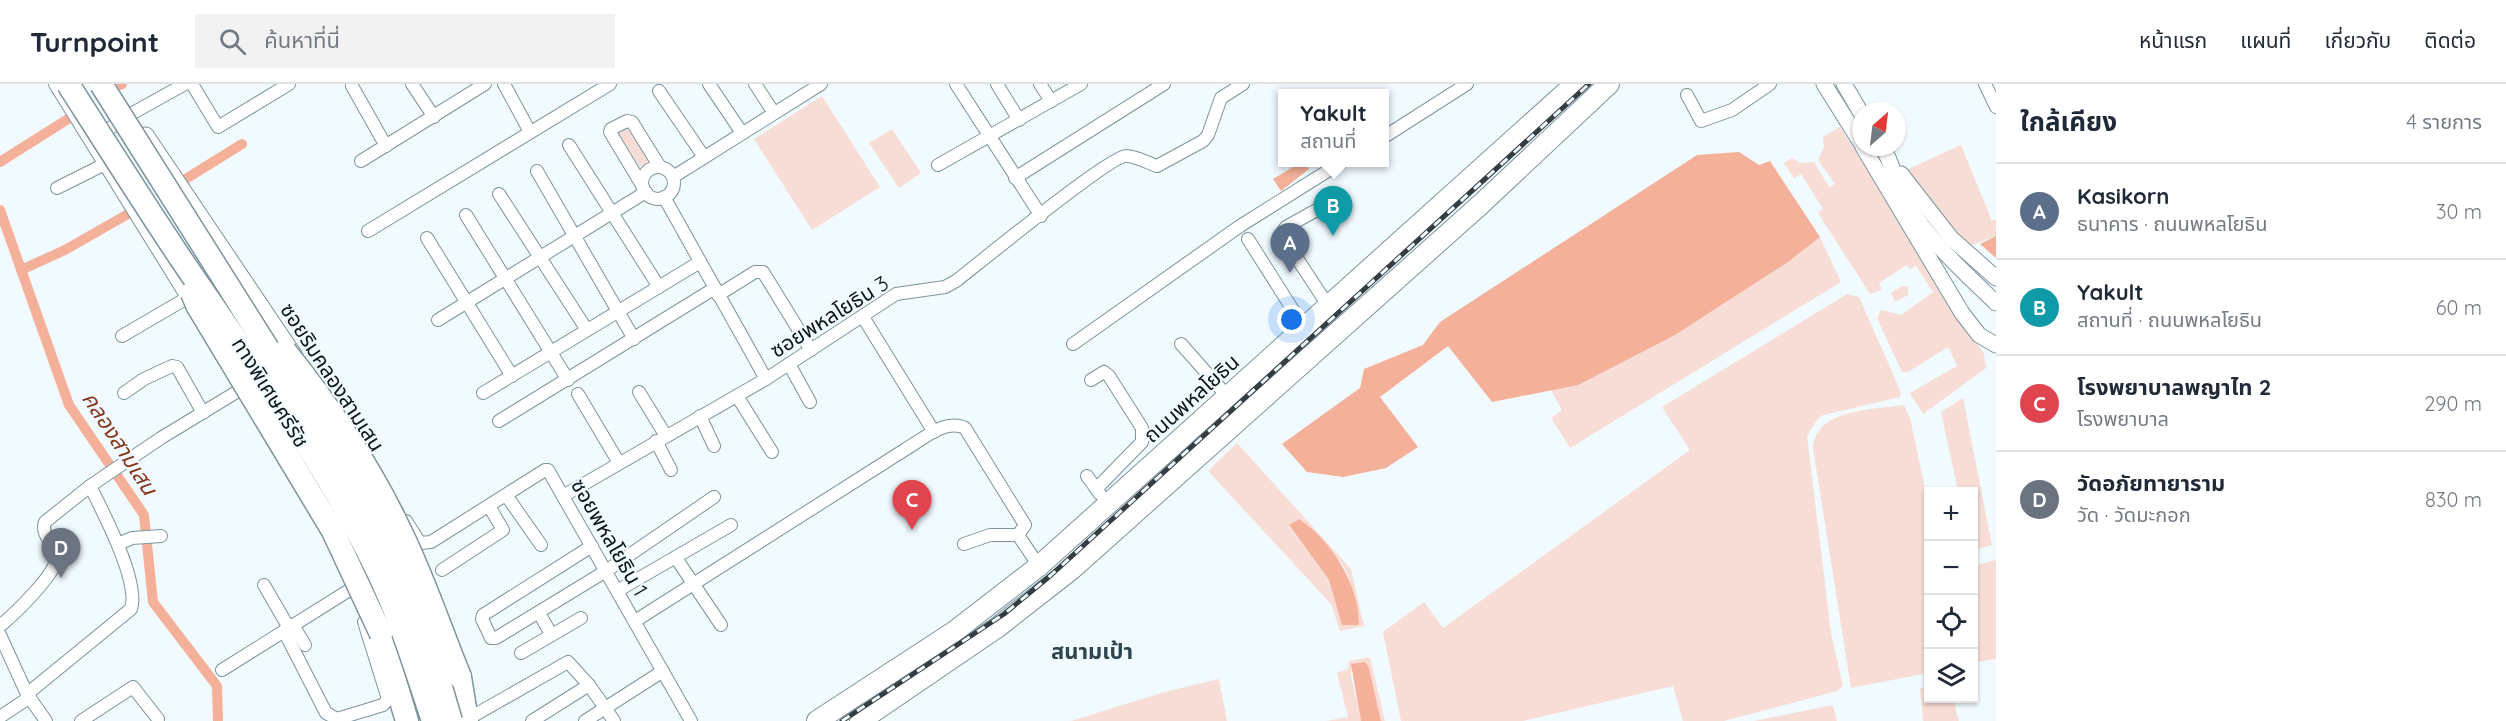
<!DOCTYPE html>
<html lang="th">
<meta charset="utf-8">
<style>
body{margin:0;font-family:Quicksand,"Noto Sans Thai",sans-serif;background:#f2f2f3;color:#1f2937}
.controls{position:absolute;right:18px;bottom:18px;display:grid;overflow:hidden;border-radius:0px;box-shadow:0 2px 4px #0004}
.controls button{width:54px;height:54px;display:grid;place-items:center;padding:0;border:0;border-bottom:2px solid #e0e1e3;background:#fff;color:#1f2937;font:30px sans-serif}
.compass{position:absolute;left:1852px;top:18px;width:54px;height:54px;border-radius:50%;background:#fff;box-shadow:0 2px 4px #0004;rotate:28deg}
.you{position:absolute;left:1292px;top:236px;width:21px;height:21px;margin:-15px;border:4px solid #fff;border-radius:50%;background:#1a73e8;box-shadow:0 0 0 9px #1a73e833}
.badge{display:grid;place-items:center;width:39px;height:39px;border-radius:50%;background:#0f766e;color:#fff;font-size:20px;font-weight:700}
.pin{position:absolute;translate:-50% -50px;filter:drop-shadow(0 2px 3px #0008)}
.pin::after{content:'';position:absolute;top:32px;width:21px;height:18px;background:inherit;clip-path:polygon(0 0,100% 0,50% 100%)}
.popup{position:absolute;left:1278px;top:5px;width:111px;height:78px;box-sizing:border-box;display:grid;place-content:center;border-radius:0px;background:#fff;filter:drop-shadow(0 2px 4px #0005);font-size:20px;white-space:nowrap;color:#747a83}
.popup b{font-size:22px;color:#1f2937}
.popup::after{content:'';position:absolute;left:50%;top:100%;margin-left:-12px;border:12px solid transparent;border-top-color:#fff}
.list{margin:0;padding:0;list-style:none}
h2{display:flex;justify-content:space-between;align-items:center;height:78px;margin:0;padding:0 24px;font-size:26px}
h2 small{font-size:20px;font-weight:400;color:#747a83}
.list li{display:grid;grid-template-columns:39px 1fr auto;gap:18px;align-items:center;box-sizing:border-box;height:96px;padding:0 24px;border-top:2px solid #e0e1e3}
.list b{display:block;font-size:22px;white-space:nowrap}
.list p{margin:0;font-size:20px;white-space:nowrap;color:#747a83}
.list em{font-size:20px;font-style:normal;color:#747a83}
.icon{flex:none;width:33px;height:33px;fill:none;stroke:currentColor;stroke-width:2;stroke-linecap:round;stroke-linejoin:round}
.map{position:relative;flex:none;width:1996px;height:637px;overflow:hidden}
header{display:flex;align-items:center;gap:36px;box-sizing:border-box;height:84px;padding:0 30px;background:#fff;border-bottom:2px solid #e0e1e3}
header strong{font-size:28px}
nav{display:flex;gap:33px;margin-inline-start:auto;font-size:21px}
.search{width:420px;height:54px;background:#f2f2f3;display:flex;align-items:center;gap:15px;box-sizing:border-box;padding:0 21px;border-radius:0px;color:#747a83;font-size:22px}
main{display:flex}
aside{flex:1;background:#fff}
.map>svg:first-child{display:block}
</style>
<header>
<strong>Turnpoint</strong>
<div class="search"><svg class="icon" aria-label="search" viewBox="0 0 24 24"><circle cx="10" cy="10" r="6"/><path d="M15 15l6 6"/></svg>ค้นหาที่นี่</div>
<nav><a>หน้าแรก</a><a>แผนที่</a><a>เกี่ยวกับ</a><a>ติดต่อ</a></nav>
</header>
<main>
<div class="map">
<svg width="1996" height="637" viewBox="0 0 1996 637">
<rect width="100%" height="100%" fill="#f0faff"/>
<g fill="#f7ddd5" fill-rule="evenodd">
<polygon points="822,12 880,103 812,146 754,55"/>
<polygon points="627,34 653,74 640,83 614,42"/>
<polygon points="1840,43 1984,270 1986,284 1923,330 1910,309 1957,282 1948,263 1908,288 1902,288 1877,234 1881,226 1901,231 1933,208 1916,182 1910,185 1907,181 1879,199 1882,206 1870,210 1818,129 1823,125 1801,90 1794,94 1784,79 1792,74 1800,79 1814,78 1829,103 1835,100 1818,76 1824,63 1823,53"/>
<polygon points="892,45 921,89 899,104 869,59"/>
<polygon points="1961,61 1992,137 1996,135 1996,152 1969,162 1956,151 1906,86"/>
<polygon points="1820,153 1841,198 1570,364 1551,334 1562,326 1551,306 1675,251 1788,178"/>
<polygon points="1902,202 1908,203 1908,211 1895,218 1891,209"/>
<polygon points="1847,210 1859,213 1901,308 1900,313 1823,331 1816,337 1807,352 1831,549 1843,602 1837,607 1724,637 1683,637 1673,602 1523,637 1401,637 1383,548 1424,518 1443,544 1690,366 1662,323"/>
<polygon points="1963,314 1992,461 1974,466 1974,408 1958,407 1941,328"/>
<path d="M1904 321 1910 334 1928 418V589L1851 604 1813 364C1817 324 1872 326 1904 321Z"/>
<path d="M1237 359 1351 485 1364 542 1340 547 1331 520 1208 387ZM1296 436 1342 480 1348 491 1359 535 1342 541 1329 496 1289 442Z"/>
<polygon points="1996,476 1996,575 1975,578 1974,482"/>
<polygon points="1370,573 1385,637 1381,637 1369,584 1352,580 1351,591 1361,637 1326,637 1348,633 1337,589 1348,585 1349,577"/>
<polygon points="1219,595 1227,637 1071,637 1161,609"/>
<polygon points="1928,603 1928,614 1953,615 1959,637 1923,637 1920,604"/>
<polygon points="1833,621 1837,637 1754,637"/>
</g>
<g fill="#f5b099">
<polygon points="1739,68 1759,81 1770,77 1820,153 1788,178 1675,251 1578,301 1492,318 1448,262 1380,313 1418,363 1386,384 1343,393 1307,388 1282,360 1360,304 1364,285 1423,261 1440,238 1697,71"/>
<polygon points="1300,79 1305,79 1309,85 1281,107 1273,95"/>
<polygon points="1996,152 1996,174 1980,160"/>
<path d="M1299 435C1331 456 1360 502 1359 541H1342L1329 496 1289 441Z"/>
<polygon points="1365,578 1369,584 1381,637 1361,637 1351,580"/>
</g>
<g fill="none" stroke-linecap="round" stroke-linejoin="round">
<g stroke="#f5b099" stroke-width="10">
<polyline points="120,1 122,0"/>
<polyline points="0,78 68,35"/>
<polyline points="184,96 242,60"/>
<polyline points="0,126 69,321 144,431 153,518 217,602 218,637"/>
<polyline points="21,186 65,166 128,130"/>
</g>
<defs>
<g id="minor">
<polyline points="55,0 190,218"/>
<polyline points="192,0 218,43 289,0"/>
<polyline points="412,0 434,33"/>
<polyline points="504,0 530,48"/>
<polyline points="709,0 742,49"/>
<polyline points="755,0 774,29"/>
<polyline points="956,0 1041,132"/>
<polyline points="997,0 1019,36"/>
<polyline points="1040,0 1051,17"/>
<polyline points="1985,0 1996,23"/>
<polyline points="352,2 386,62"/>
<polyline points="659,7 704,73"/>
<polyline points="1687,11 1701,37 1732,26 1770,0"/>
<polyline points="97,53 131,30 185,0"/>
<polyline points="1384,53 1467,0"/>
<polyline points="569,61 659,203"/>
<polyline points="361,77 485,0"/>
<polyline points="938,81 1081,0"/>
<circle cx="658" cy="99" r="16"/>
<polyline points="537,87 634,255"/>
<polyline points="673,93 821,0"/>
<polyline points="1015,94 1164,0"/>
<polyline points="643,103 610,48 611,45 627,37 632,38 660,83"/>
<polyline points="57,104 105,80"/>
<polyline points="499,110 587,246"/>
<polyline points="664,113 766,295"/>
<polyline points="466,131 568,296"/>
<polyline points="368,147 610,0"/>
<polyline points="427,154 512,292"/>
<polyline points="1248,155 1305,245"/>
<polyline points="718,211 755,188 763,188 811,266"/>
<polyline points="1329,223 1281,150 1286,143 1333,117"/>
<polyline points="863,233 934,348"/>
<polyline points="438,236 646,108"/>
<polyline points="122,252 187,214"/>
<polyline points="1073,260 1240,142 1342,78"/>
<polyline points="1181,260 1228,313"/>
<polyline points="789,280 810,318"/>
<polyline points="1091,296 1104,288 1109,292 1142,344 1142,358 1096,405"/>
<polyline points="639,308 666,352"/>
<polyline points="124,309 144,295 172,282 177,283 203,329"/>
<polyline points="483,309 700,178"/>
<polyline points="578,310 619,379"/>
<polyline points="737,312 772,368"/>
<polyline points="700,332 714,362"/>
<polyline points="499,337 715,204"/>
<polyline points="656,357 671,386"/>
<polyline points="1087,392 1100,410"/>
<polyline points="506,411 541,461"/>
<path d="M563 412 766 295 896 210 945 203 956 197C979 179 1110 72 1126 72 1136 72 1148 79 1157 82L1203 57 1208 51 1221 14 1243 0"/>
<polyline points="406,437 420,459 431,458 545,386 548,386 691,637"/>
<polyline points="118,460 132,454 161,452"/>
<polyline points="964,460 990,451 1018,451 1039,482"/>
<polyline points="592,462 483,531 482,535 491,554 496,554 606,487 714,413"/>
<polyline points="676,474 721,541"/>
<polyline points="442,486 503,446 489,422"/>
<polyline points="264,501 289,544"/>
<polyline points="617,507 731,441"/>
<polyline points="539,529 551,550"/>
<path d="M635 537 906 365C923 355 946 334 965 344L1025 441 1018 451"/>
<polyline points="293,541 305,561"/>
<path d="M0 542C12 532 59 488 56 473 55 461 40 450 45 438L90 402 161 354 248 301"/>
<polyline points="284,547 326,629 337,635 383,621 388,615 364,538"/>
<polyline points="0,551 27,610 46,637"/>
<polyline points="521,569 581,534"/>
<polyline points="222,586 351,505"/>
<path d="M27 610 131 525C140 498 103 428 90 402"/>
<polyline points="473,632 568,578 589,601 614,637"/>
<polyline points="0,633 30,613"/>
<polyline points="81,637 133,603 158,635"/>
<polyline points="532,637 589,601"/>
<polyline points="585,637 663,587"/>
</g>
<g id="tertiary">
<polyline points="1824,0 1861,59"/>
<polyline points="1844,0 1861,29"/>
<polyline points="146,51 295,272"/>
<polyline points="1863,63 1962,229 1979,251 1996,261"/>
<path d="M1882 63C1892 78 1892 86 1898 101 1918 148 1960 184 1996 219"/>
<polyline points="1901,90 1951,154 1996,194"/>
</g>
<g id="primary">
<polyline points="817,637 955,547 1039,482 1575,0"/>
<polyline points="860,637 998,543 1072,485 1480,121 1609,0"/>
</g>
<g id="motorway">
<polyline points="381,550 407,637"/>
<polyline points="460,593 467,637"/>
</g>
</defs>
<use href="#minor" stroke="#7c949d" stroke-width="14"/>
<use href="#tertiary" stroke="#7c949d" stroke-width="17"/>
<use href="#primary" stroke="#7c949d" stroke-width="22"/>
<use href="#motorway" stroke="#7c949d" stroke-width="25"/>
<use href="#minor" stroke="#fff" stroke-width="12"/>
<use href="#tertiary" stroke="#fff" stroke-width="15"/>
<use href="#primary" stroke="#fff" stroke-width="20"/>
<use href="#motorway" stroke="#fff" stroke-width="22"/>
<defs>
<polyline id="rail" points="842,637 1004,530 1050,492 1589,0"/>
</defs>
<use href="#rail" stroke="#343d42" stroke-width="5"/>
<use href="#rail" stroke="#f0faff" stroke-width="3" stroke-dasharray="9" stroke-linecap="butt"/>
<defs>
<g id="motorway-bridge">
<path d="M68 0C105 58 141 115 179 172 247 273 323 374 376 484 400 533 416 586 433 637"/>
<polyline points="101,0 367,422 423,542 451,637"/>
<polyline points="192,209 197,221 333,447 381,550"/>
<path d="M285 267C327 319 370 383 399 444 423 492 440 544 460 593"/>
</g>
</defs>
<use href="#motorway-bridge" stroke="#7c949d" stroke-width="25" stroke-linecap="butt"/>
<use href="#motorway-bridge" stroke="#fff" stroke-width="22"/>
</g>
<g text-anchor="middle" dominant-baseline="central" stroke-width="4.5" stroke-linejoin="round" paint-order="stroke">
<g font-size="21" fill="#0d161a" stroke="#f0faff">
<text transform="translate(829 232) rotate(-32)">ซอยพหลโยธิน 3</text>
<text transform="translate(333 293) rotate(57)">ซอยริมคลองสามเสน</text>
<text transform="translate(271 308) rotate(58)">ทางพิเศษศรีรัช</text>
<text transform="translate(1191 314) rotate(-42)">ถนนพหลโยธิน</text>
<text transform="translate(610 453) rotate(60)">ซอยพหลโยธิน 1</text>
</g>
<g font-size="22" font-style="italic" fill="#86361a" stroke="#f0faff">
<text transform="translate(120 359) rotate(57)">คลองสามเสน</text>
</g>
<g font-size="22" font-weight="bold" fill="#2f454d" stroke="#f0faff">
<text x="1092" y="567">สนามเป้า</text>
</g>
</g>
</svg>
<div class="controls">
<button>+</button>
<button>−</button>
<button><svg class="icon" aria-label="locate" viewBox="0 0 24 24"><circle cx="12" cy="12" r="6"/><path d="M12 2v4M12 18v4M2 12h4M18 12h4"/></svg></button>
<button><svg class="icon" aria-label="layers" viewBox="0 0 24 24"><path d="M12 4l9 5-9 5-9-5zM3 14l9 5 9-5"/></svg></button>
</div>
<svg class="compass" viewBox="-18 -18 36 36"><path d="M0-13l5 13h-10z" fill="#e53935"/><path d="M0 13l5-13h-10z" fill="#747a83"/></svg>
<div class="you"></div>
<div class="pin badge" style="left:1290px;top:189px;background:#5c6f8a">A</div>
<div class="pin badge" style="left:1333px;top:152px;background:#0f9aa8">B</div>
<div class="popup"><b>Yakult</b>สถานที่</div>
<div class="pin badge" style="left:912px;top:446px;background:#e0444e">C</div>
<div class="pin badge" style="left:61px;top:494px;background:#6b7280">D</div>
</div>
<aside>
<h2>ใกล้เคียง<small>4 รายการ</small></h2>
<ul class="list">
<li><span class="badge" style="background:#5c6f8a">A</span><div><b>Kasikorn</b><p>ธนาคาร · ถนนพหลโยธิน</p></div><em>30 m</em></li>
<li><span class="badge" style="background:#0f9aa8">B</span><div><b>Yakult</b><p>สถานที่ · ถนนพหลโยธิน</p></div><em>60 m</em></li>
<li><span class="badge" style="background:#e0444e">C</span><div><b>โรงพยาบาลพญาไท 2</b><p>โรงพยาบาล</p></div><em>290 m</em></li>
<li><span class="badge" style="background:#6b7280">D</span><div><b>วัดอภัยทายาราม</b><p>วัด · วัดมะกอก</p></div><em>830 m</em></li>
</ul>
</aside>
</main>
